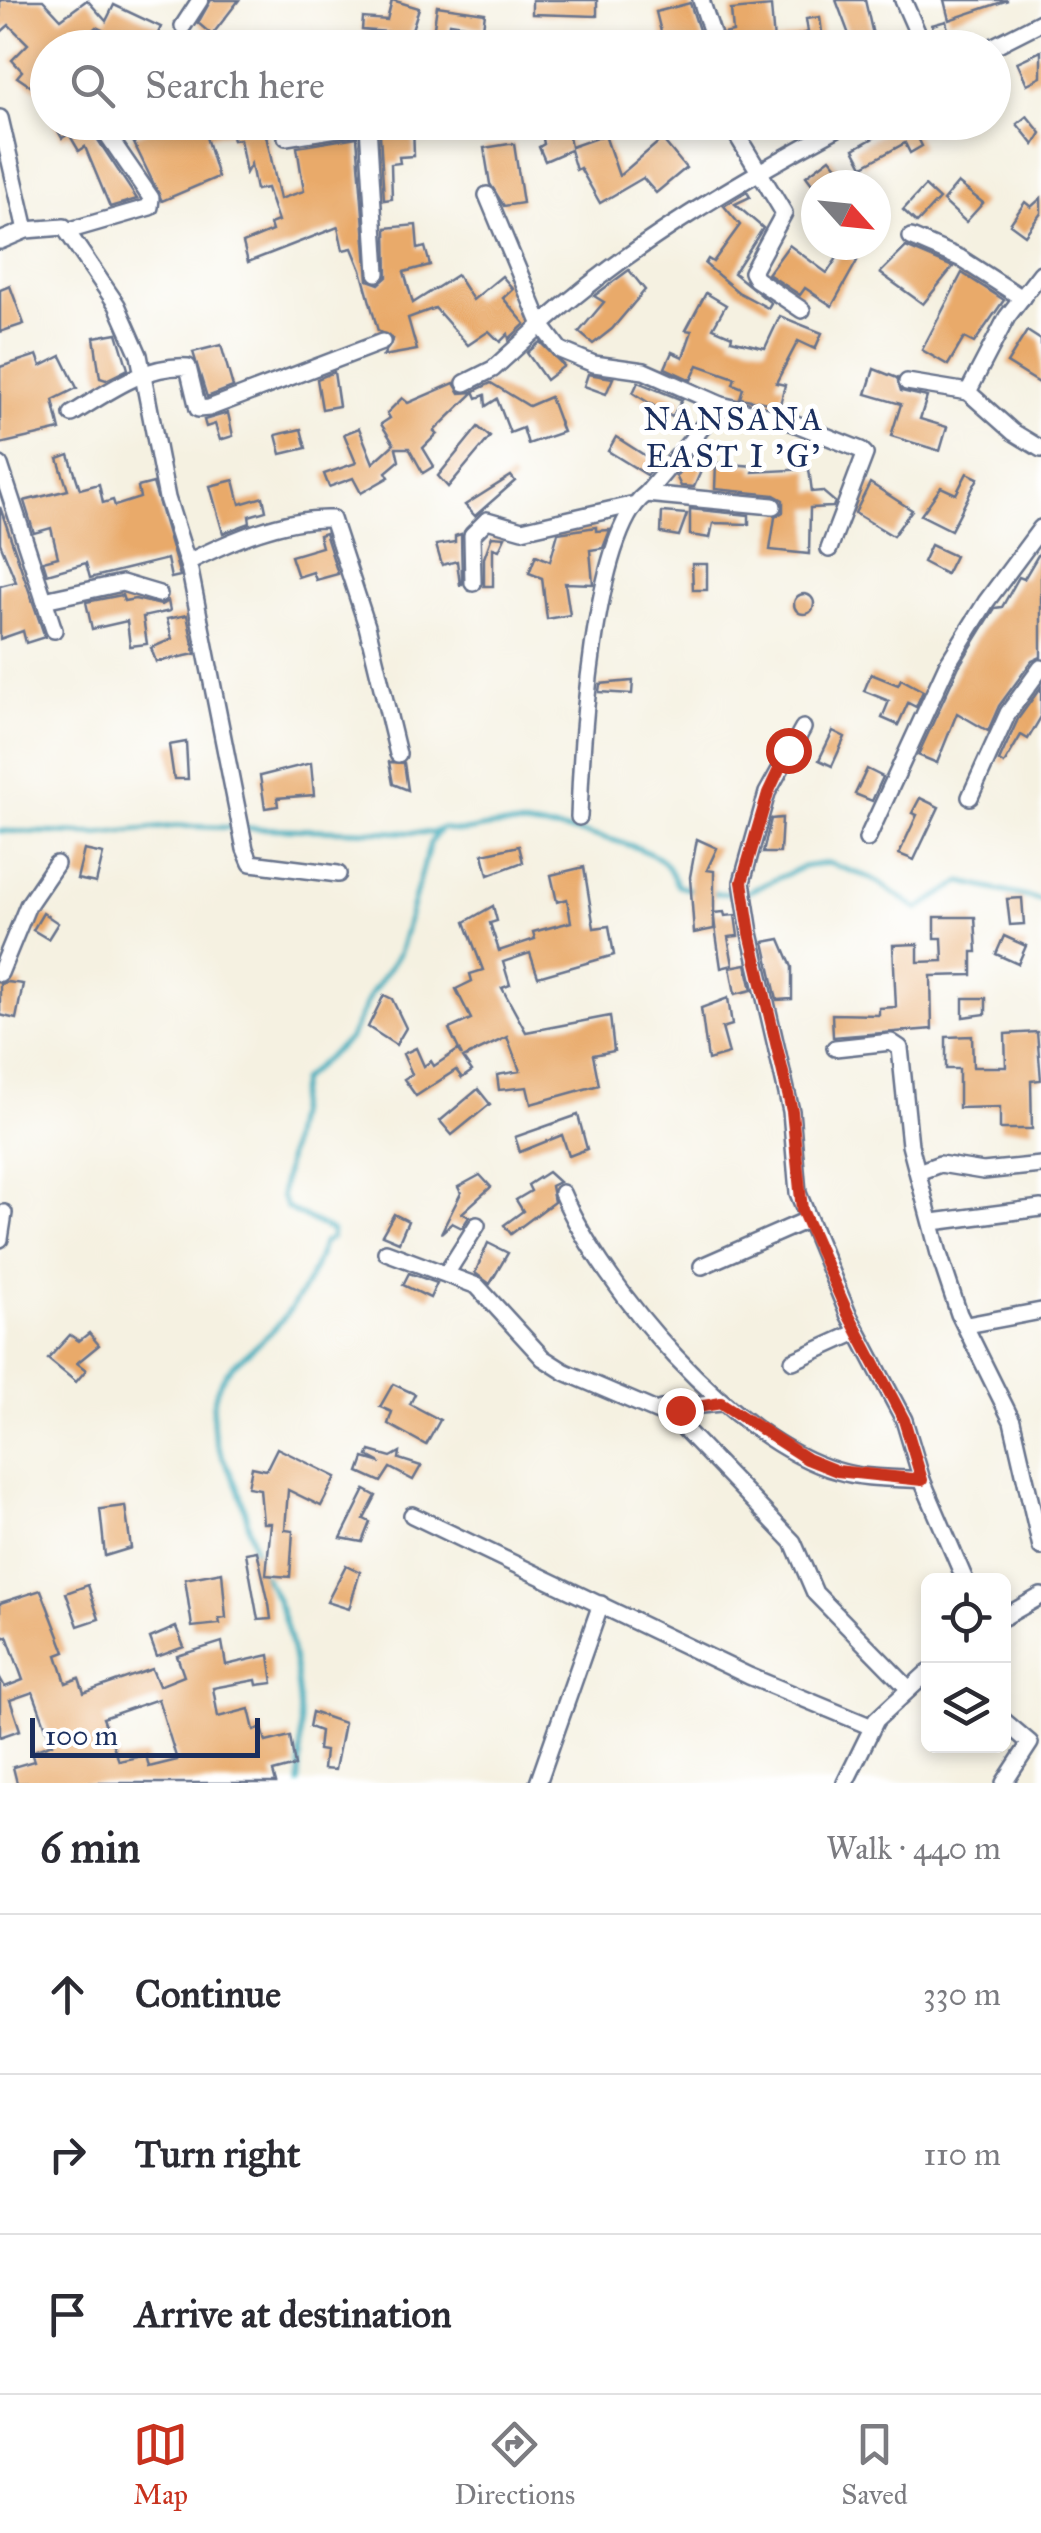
<!DOCTYPE html>
<meta charset="utf-8">
<style>
body{margin:0;font-family:"IM FELL Great Primer",serif;background:#f2f2f3;color:#2b2b33}
.controls{position:absolute;right:30px;bottom:30px;display:grid;overflow:hidden;border-radius:15px;box-shadow:0 5px 15px #0003}
.controls button{width:90px;height:90px;display:grid;place-items:center;padding:0;border:0;border-bottom:2px solid #e1e1e2;background:#fff;color:#2b2b33;font:50px sans-serif}
.compass{position:absolute;left:801px;top:170px;width:90px;height:90px;border-radius:50%;background:#fff;box-shadow:0 5px 15px #0003;rotate:117deg}
.scale{position:absolute;left:30px;bottom:25px;width:230px;box-sizing:border-box;padding-left:10px;border:5px solid #1b2f5e;border-top:0;font-size:28px;line-height:35px;white-space:nowrap;color:#1b2f5e;-webkit-text-stroke:8px #fff;paint-order:stroke}
.stop{position:absolute;width:30px;height:30px;margin:-22px;border:8px solid #c8321e;border-radius:50%;background:#fff}
.stop.end{background:#c8321e;border-color:#fff;box-shadow:0 2px 10px #0008}
.list{margin:0;padding:0;list-style:none}
h2{display:flex;justify-content:space-between;align-items:center;height:130px;margin:0;padding:0 40px;font-size:42px}
h2 small{font-size:32px;font-weight:400;color:#7c7c81}
.list li{display:grid;grid-template-columns:65px 1fr auto;gap:30px;align-items:center;box-sizing:border-box;height:160px;padding:0 40px;border-top:2px solid #e1e1e2}
.list b{display:block;font-size:38px;white-space:nowrap}
.list em{font-size:32px;font-style:normal;color:#7c7c81}
.icon{flex:none;width:55px;height:55px;fill:none;stroke:currentColor;stroke-width:2;stroke-linecap:round;stroke-linejoin:round}
.map{position:relative;flex:none;width:1041px;height:1783px;overflow:hidden}
.search{position:absolute;background:#fff;box-shadow:0 5px 15px #0003;left:30px;right:30px;top:30px;height:110px;display:flex;align-items:center;gap:25px;box-sizing:border-box;padding:0 35px;border-radius:55px;color:#7c7c81;font-size:38px}
.sheet{height:610px;background:#fff}
nav{display:flex;justify-content:space-around;align-items:center;box-sizing:border-box;height:140px;border-top:2px solid #e1e1e2;background:#fff;font-size:28px;color:#7c7c81}
nav a{display:grid;justify-items:center;gap:5px}
nav .on{color:#c8321e}
.map>svg:first-child{display:block}
</style>
<div class="map">
<svg width="1041" height="1783" viewBox="0 0 1041 1783">
<rect width="100%" height="100%" fill="#fff"/>
<filter id="ink" filterUnits="userSpaceOnUse"><feTurbulence type="fractalNoise" baseFrequency=".01" numOctaves="2"/><feDisplacementMap in="SourceGraphic" scale="20" xChannelSelector="R" yChannelSelector="G"/><feConvolveMatrix kernelMatrix="1 2 1 2 8 2 1 2 1" color-interpolation-filters="sRGB"/></filter>
<filter id="wash" filterUnits="userSpaceOnUse"><feTurbulence type="fractalNoise" baseFrequency=".0048" numOctaves="4" result="noise"/><feDisplacementMap in="SourceGraphic" scale="40" xChannelSelector="R" yChannelSelector="G"/><feGaussianBlur stdDeviation="2.25" result="paint"/><feColorMatrix in="noise" values="0 0 0 0 0 0 0 0 0 0 0 0 0 0 0 0 0 1.4 0 .05"/><feComposite in="paint" operator="in"/></filter>
<g filter="url(#wash)">
<rect width="100%" height="100%" fill="#f5f1e1"/>
<g fill="none" stroke-linecap="round" stroke-linejoin="round">
<g stroke="#3dacbb" stroke-width="5">
<path d="M0 831 100 834 176 826 432 833 442 828C463 835 474 828 495 826 531 822 644 838 667 866 671 871 674 880 678 886L697 891"/>
<polyline points="708,893 743,894 803,867 828,863 871,878 918,909 961,882 1041,900"/>
<path d="M256 1556C250 1534 246 1510 238 1489 231 1471 217 1451 214 1433 207 1374 234 1367 270 1333 293 1311 315 1273 323 1243L331 1238 332 1231 287 1208 281 1196 301 1080 350 1038 371 994 399 954 430 843 440 830"/>
<path d="M260 1571C299 1620 304 1723 299 1783"/>
</g>
</g>
<g id="blocks">
<g fill="#e9aa6a" fill-rule="evenodd">
<polygon points="0,0 43,0 61,19 87,0 106,21 114,5 161,27 151,48 140,48 96,27 74,48 48,48 48,106 36,90 17,77 22,71 12,60 28,44 9,25 0,33"/>
<polygon points="211,0 239,0 212,35 198,23"/>
<polygon points="392,0 419,8 406,48 384,45 388,32 362,30 363,18 387,20"/>
<polygon points="532,0 597,0 597,16 532,14"/>
<polygon points="836,0 865,0 876,48 854,48"/>
<polygon points="944,0 1008,0 949,20"/>
<polygon points="690,3 705,48 665,48 656,12"/>
<polygon points="437,6 485,13 483,28 450,23 446,48 431,48"/>
<polygon points="771,6 774,42 808,32 806,19 820,17 824,48 728,48 724,34 733,32 731,10"/>
<polygon points="946,21 952,48 937,48 932,25"/>
<polygon points="602,35 603,48 556,48 556,38"/>
<polygon points="1041,51 1041,77 1027,84 1017,62"/>
<polygon points="1027,116 1041,133 1034,145 1017,124"/>
<polygon points="53,122 94,122 98,140 137,199 110,207 85,147 79,151 69,134 62,138"/>
<polygon points="160,122 263,122 280,199 304,191 297,147 357,137 368,280 379,284 387,277 386,228 416,225 418,249 425,247 430,265 404,272 413,303 457,275 473,300 502,276 513,289 503,298 525,324 509,339 508,334 500,342 489,331 468,345 435,308 408,318 417,350 383,356 393,339 378,331 361,270 352,248 343,250 338,227 248,262 243,243 272,231 270,224 278,221 267,188 256,190 251,164 246,173 240,139 233,140 231,132 206,137 218,177 162,201 131,137 161,126"/>
<polygon points="540,122 566,122 571,147 605,135 619,176 662,139 686,168 656,193 643,178 600,203 580,168 576,170 570,150 545,161 539,147 544,144"/>
<polygon points="746,122 787,122 753,138"/>
<polygon points="902,122 910,122 922,146 910,153 905,143 863,166 854,149"/>
<polygon points="413,123 414,156 399,157 400,163 391,164 392,199 384,200 380,134 399,124"/>
<polygon points="509,144 514,144 523,203 504,206 490,184 484,148"/>
<polygon points="830,158 839,169 815,188 806,176"/>
<polygon points="958,183 983,203 966,222 943,201"/>
<polygon points="925,186 939,199 917,223 903,210"/>
<polygon points="747,192 750,197 735,204 763,228 734,273 771,303 768,308 738,292 705,264 708,259 713,262 740,225 724,206"/>
<polygon points="1041,198 1041,213 1025,235 1010,224 1025,202 1031,207"/>
<polygon points="789,245 827,273 841,252 857,261 832,306 805,288 800,295 768,274"/>
<polygon points="906,247 953,267 923,304 880,273"/>
<polygon points="629,270 645,290 612,329 593,344 579,332 604,302 594,296"/>
<polygon points="962,273 1004,300 974,343 964,338 948,365 922,350"/>
<polygon points="10,286 24,324 0,332 0,290"/>
<polygon points="706,293 726,305 713,328 732,336 731,340 765,348 780,316 822,333 815,349 798,341 776,383 785,385 780,405 740,398 743,388 733,384 735,378 698,365 691,380 665,368 672,352 683,357 692,331 686,330"/>
<polygon points="1027,331 1041,340 1041,384 1007,363"/>
<polygon points="117,333 128,369 106,380 100,378 94,337"/>
<polygon points="540,342 564,366 546,380 527,353"/>
<polygon points="221,345 233,387 207,397 193,352"/>
<polygon points="37,355 41,366 61,356 77,388 53,400 60,430 0,444 0,367"/>
<polygon points="874,369 897,378 901,391 927,397 920,419 947,427 940,451 891,436 901,404 866,394"/>
<polygon points="334,372 339,406 322,409 317,379"/>
<polygon points="588,374 613,378 606,394 584,386"/>
<polygon points="638,382 682,400 672,417 633,393"/>
<polygon points="454,383 460,393 474,392 434,431 437,434 423,448 434,466 423,473 409,448 396,448 399,461 386,472 389,477 361,493 353,478 329,487 324,474 356,463 344,434 359,428 373,463 394,444 381,424 390,418 387,413 402,398 408,403"/>
<polygon points="491,383 529,406 550,397 563,432 528,444 523,428 510,433 497,399 486,406 485,395 477,398 474,391"/>
<polygon points="228,413 233,436 220,440 215,424 206,427 204,420"/>
<polygon points="478,427 490,437 448,487 438,476"/>
<polygon points="301,429 306,448 281,454 276,435"/>
<polygon points="616,437 655,462 647,475 608,451"/>
<polygon points="698,450 708,455 694,487 681,486 676,476"/>
<polygon points="69,455 80,489 99,484 103,503 113,500 115,506 140,498 138,487 153,483 180,576 171,578 167,559 90,578 86,563 47,574 43,561 58,557 51,528 34,533 24,501 68,490 58,459"/>
<polygon points="716,463 754,466 753,472 809,469 812,492 822,491 835,502 833,507 810,508 809,554 770,550 775,517 783,512 783,500 774,495 715,489"/>
<polygon points="967,473 978,478 951,530 921,515 941,487 956,494"/>
<polygon points="511,476 515,481 475,516 465,505"/>
<polygon points="234,480 240,504 263,497 266,511 249,516 250,523 223,533 210,486"/>
<polygon points="870,483 912,510 893,536 855,513"/>
<polygon points="0,507 45,637 26,643 23,631 0,639 0,586 16,582 0,543"/>
<polygon points="690,509 749,515 749,524 713,523 710,538 690,535"/>
<polygon points="662,512 687,514 679,536 661,533"/>
<polygon points="596,527 596,531 610,530 603,548 590,550 593,584 565,583 570,615 547,619 542,578 529,573 536,555 550,561 558,533"/>
<polygon points="325,533 338,574 316,580 313,572 298,577 291,556 322,547 319,535"/>
<polygon points="461,534 462,583 462,585 460,585 457,561 442,565 436,545 455,542 455,536"/>
<polygon points="492,536 505,537 499,550 493,548 493,586 484,586 484,558"/>
<polygon points="931,545 955,556 946,574 923,562"/>
<polygon points="1041,550 1041,657 1032,661 999,706 988,731 957,713 937,763 918,755 959,666 995,608 1002,607 1019,577 1024,579"/>
<polygon points="692,564 707,564 707,590 693,590"/>
<circle cx="804" cy="604" r="10"/>
<polygon points="122,595 124,601 135,599 161,605 168,601 170,611 143,617 147,644 130,646 127,621 92,629 86,602"/>
<polygon points="187,615 195,654 156,662 151,648 172,639 167,619"/>
<polygon points="871,674 898,685 901,679 923,691 916,707 908,703 898,725 882,718 889,701 864,691"/>
<polygon points="633,681 632,694 599,692 600,684"/>
<polygon points="1041,687 1041,717 1028,739 1021,735 1004,764 999,761 1018,719"/>
<polygon points="833,731 845,737 832,766 819,760"/>
<polygon points="186,742 188,779 174,779 169,745"/>
<polygon points="389,762 404,763 408,790 393,784"/>
<polygon points="311,763 314,795 277,798 278,806 265,808 260,776"/>
<polygon points="867,769 883,777 872,801 855,794"/>
<polygon points="920,798 939,807 914,860 899,854 917,815 912,813"/>
<polygon points="782,818 780,853 763,853 771,819"/>
<polygon points="697,839 717,848 707,870 714,871 714,929 694,933 690,877"/>
<polygon points="519,846 523,862 488,875 483,854"/>
<polygon points="84,850 103,854 96,883 77,879"/>
<polygon points="584,867 594,928 609,926 614,955 538,977 530,953 503,962 510,985 502,988 526,1032 610,1016 614,1051 593,1055 599,1085 531,1104 527,1087 499,1090 497,1075 520,1071 507,1037 463,1058 472,1071 462,1078 456,1070 416,1096 404,1079 412,1074 403,1054 416,1048 424,1066 431,1061 434,1066 458,1050 462,1056 449,1029 471,1019 456,989 472,981 470,974 483,970 465,922 493,906 497,921 490,923 499,951 535,939 533,932 571,922 567,899 557,902 551,875"/>
<polygon points="1022,898 1024,924 1010,925 1007,899"/>
<polygon points="724,912 725,916 735,915 738,936 728,937 733,965 721,968 713,913"/>
<polygon points="43,913 58,923 48,939 33,930"/>
<polygon points="935,917 975,917 977,952 972,952 972,975 931,976 932,1029 833,1037 832,1014 879,1015 879,1008 896,1007 893,945 918,944 918,962 943,961 942,938 935,938"/>
<polygon points="1004,936 1026,946 1018,964 996,954"/>
<polygon points="780,939 792,967 792,999 777,1000 764,942"/>
<polygon points="746,964 752,990 735,994 730,967"/>
<polygon points="7,982 23,984 16,1019 0,1015 0,984"/>
<polygon points="384,995 392,999 406,1028 396,1045 368,1027"/>
<polygon points="728,998 732,1025 722,1028 729,1054 708,1060 701,1008"/>
<polygon points="963,998 986,998 986,1014 963,1017"/>
<polygon points="1037,1032 1041,1080 1031,1081 1032,1129 1000,1129 1000,1107 959,1108 959,1069 946,1069 946,1037 972,1036 973,1067 1006,1067 1005,1034"/>
<polygon points="478,1089 490,1104 452,1135 440,1121"/>
<polygon points="578,1115 587,1149 569,1156 562,1135 520,1152 515,1137"/>
<polygon points="548,1172 559,1182 551,1186 554,1202 511,1234 504,1225 523,1211 516,1200 531,1191 528,1185"/>
<polygon points="480,1175 491,1187 462,1213 469,1217 462,1228 452,1223 441,1233 461,1193 458,1187"/>
<polygon points="394,1214 408,1221 399,1242 382,1235"/>
<polygon points="488,1243 508,1253 490,1284 475,1273"/>
<polygon points="409,1273 437,1283 430,1298 403,1285"/>
<polygon points="89,1333 99,1345 77,1363 86,1370 76,1382 48,1359 70,1335 79,1341"/>
<polygon points="393,1384 415,1394 410,1404 440,1420 426,1445 388,1424 392,1412 380,1407"/>
<polygon points="277,1448 336,1477 321,1506 288,1490 285,1530 293,1531 290,1577 266,1575 271,1523 263,1523 260,1489 248,1487 252,1467 266,1470"/>
<polygon points="370,1451 391,1457 400,1452 399,1459 421,1466 413,1480 390,1468 381,1482 359,1472 364,1458 381,1463 368,1456"/>
<polygon points="365,1490 376,1496 364,1519 370,1522 362,1542 341,1538"/>
<polygon points="125,1506 131,1548 105,1556 100,1509"/>
<polygon points="257,1551 269,1604 271,1619 258,1620 246,1553"/>
<polygon points="346,1565 360,1572 349,1609 327,1602"/>
<polygon points="222,1572 226,1618 219,1619 220,1624 192,1627 185,1579"/>
<polygon points="88,1585 99,1619 78,1626 66,1593"/>
<path d="M41 1590 65 1652 57 1655 66 1683 79 1678 84 1693 152 1669 159 1686 184 1676 177 1656 222 1642 226 1665 269 1655 273 1683 257 1685 256 1680 213 1688 218 1717 249 1709 254 1730 262 1728 266 1742 290 1736 295 1766 273 1772 276 1783H17L13 1767 34 1761 31 1752 52 1744 33 1692 10 1700 20 1730 0 1737V1678L5 1687 23 1680 7 1636 0 1639V1603ZM158 1699 177 1760 149 1767 146 1755 119 1761 103 1718Z"/>
<polygon points="176,1627 184,1647 157,1657 150,1638"/>
<polygon points="312,1712 344,1723 335,1770 323,1769 325,1751 318,1750 320,1731 309,1727"/>
</g>
</g>
</g>
<g filter="url(#ink)">
<use href="#blocks" fill-opacity="0" stroke="#67738c" stroke-width="2.5"/>
<g fill="none" stroke-linecap="round" stroke-linejoin="round">
<defs>
<g id="minor">
<polyline points="701,0 717,48"/>
<polyline points="903,0 924,48"/>
<polyline points="183,26 200,0"/>
<polyline points="990,48 1041,22"/>
<polyline points="0,118 26,230"/>
<polyline points="729,122 784,213 752,272 756,279 802,310"/>
<polyline points="368,125 377,273"/>
<polyline points="286,137 382,122"/>
<polyline points="67,231 150,207 151,198 107,134"/>
<polyline points="911,237 960,258 1022,298"/>
<polyline points="0,241 26,230 64,227 117,305 139,355 167,498 190,571 245,849 251,863 338,874"/>
<polyline points="1041,273 1007,317 968,392 1013,432 1041,449"/>
<polyline points="907,382 968,392"/>
<polyline points="465,383 493,369 541,325 487,195"/>
<path d="M72 414C107 393 145 364 188 367L198 409 209 408 382 342"/>
<polyline points="0,465 54,630"/>
<polyline points="646,494 773,506"/>
<path d="M829 549 865 454 861 450 791 422 721 405 644 371 594 364 560 350 541 325C634 242 740 181 849 122"/>
<path d="M188 562C230 541 284 517 332 519L367 626 398 754"/>
<polyline points="473,583 472,535 487,520 522,530 631,505"/>
<polyline points="44,600 122,583 159,594"/>
<polyline points="803,728 767,793 742,882 750,933 791,1111 798,1193 848,1314 904,1420 922,1480 965,1580"/>
<polyline points="970,797 1008,713 1041,668"/>
<path d="M579 817C581 751 593 531 646 494L721 405"/>
<polyline points="867,839 948,663 986,602 1041,528"/>
<polyline points="0,973 28,905 56,864"/>
<polyline points="835,1048 891,1042 900,1048 910,1145 939,1254 959,1314 1012,1421 1041,1547"/>
<polyline points="918,1172 940,1164 983,1171 1041,1165"/>
<path d="M562 1193C604 1290 732 1441 838 1471 864 1479 895 1478 922 1480"/>
<polyline points="933,1222 1041,1208"/>
<polyline points="0,1239 4,1213"/>
<polyline points="386,1252 477,1286 543,1358 565,1372 675,1419 793,1542 815,1593 909,1689"/>
<polyline points="702,1266 807,1220"/>
<polyline points="446,1274 477,1225"/>
<polyline points="967,1325 1041,1311"/>
<polyline points="793,1361 857,1332"/>
<polyline points="661,1409 721,1403"/>
<polyline points="412,1515 749,1676 872,1727"/>
<polyline points="1004,1617 1041,1596"/>
<polyline points="1004,1721 1030,1743 1004,1783"/>
<polyline points="538,1783 601,1604"/>
<polyline points="845,1783 876,1720 928,1672"/>
</g>
</defs>
<use href="#minor" stroke="#67738c" stroke-width="20"/>
<use href="#minor" stroke="#fff" stroke-width="15"/>
</g>
</g>
<g fill="none" stroke-linecap="round" stroke-linejoin="round" filter="url(#ink)">
<polyline stroke="#c8321e" stroke-width="12" points="680,1410 721,1403 807,1459 837,1471 922,1480 904,1420 848,1314 802,1210 792,1111 750,933 742,882 768,793 788,750"/>
</g>
<g text-anchor="middle" dominant-baseline="central" stroke-width="10" stroke-linejoin="round" paint-order="stroke">
<g font-size="32" letter-spacing="2.5" fill="#1b2f5e" stroke="#fff">
<text x="734" y="419">NANSANA<tspan x="734" dy="37">EAST I 'G'</tspan></text>
</g>
</g>
</svg>
<div class="controls">
<button><svg class="icon" aria-label="locate" viewBox="0 0 24 24"><circle cx="12" cy="12" r="6"/><path d="M12 2v4M12 18v4M2 12h4M18 12h4"/></svg></button>
<button><svg class="icon" aria-label="layers" viewBox="0 0 24 24"><path d="M12 4l9 5-9 5-9-5zM3 14l9 5 9-5"/></svg></button>
</div>
<svg class="compass" viewBox="-18 -18 36 36"><path d="M0-13l5 13h-10z" fill="#e53935"/><path d="M0 13l5-13h-10z" fill="#7c7c81"/></svg>
<div class="scale">100 m</div>
<div class="stop" style="left:788px;top:750px"></div>
<div class="stop end" style="left:680px;top:1410px"></div>
<div class="search"><svg class="icon" aria-label="search" viewBox="0 0 24 24"><circle cx="10" cy="10" r="6"/><path d="M15 15l6 6"/></svg>Search here</div>
</div>
<section class="sheet">
<h2>6 min<small>Walk · 440 m</small></h2>
<ul class="list">
<li><svg class="icon" aria-label="ahead" viewBox="0 0 24 24"><path d="M12 20V5M6 11l6-6 6 6"/></svg><div><b>Continue</b></div><em>330 m</em></li>
<li><svg class="icon" aria-label="right" viewBox="0 0 24 24"><path d="M7 20v-9h11M14 6l5 5-5 5"/></svg><div><b>Turn right</b></div><em>110 m</em></li>
<li><svg class="icon" aria-label="arrive" viewBox="0 0 24 24"><path d="M6 21V4h12l-3 4 3 4H6"/></svg><div><b>Arrive at destination</b></div></li>
</ul>
</section>
<nav>
<a class="on"><svg class="icon" aria-label="map" viewBox="0 0 24 24"><path d="M3 6l6-2 6 2 6-2v14l-6 2-6-2-6 2zM9 4v14M15 6v14"/></svg>Map</a>
<a><svg class="icon" aria-label="directions" viewBox="0 0 24 24"><path d="M12 3l9 9-9 9-9-9zM9 14v-3h6M13 9l2 2-2 2"/></svg>Directions</a>
<a><svg class="icon" aria-label="saved" viewBox="0 0 24 24"><path d="M7 4h10v16l-5-4-5 4z"/></svg>Saved</a>
</nav>
